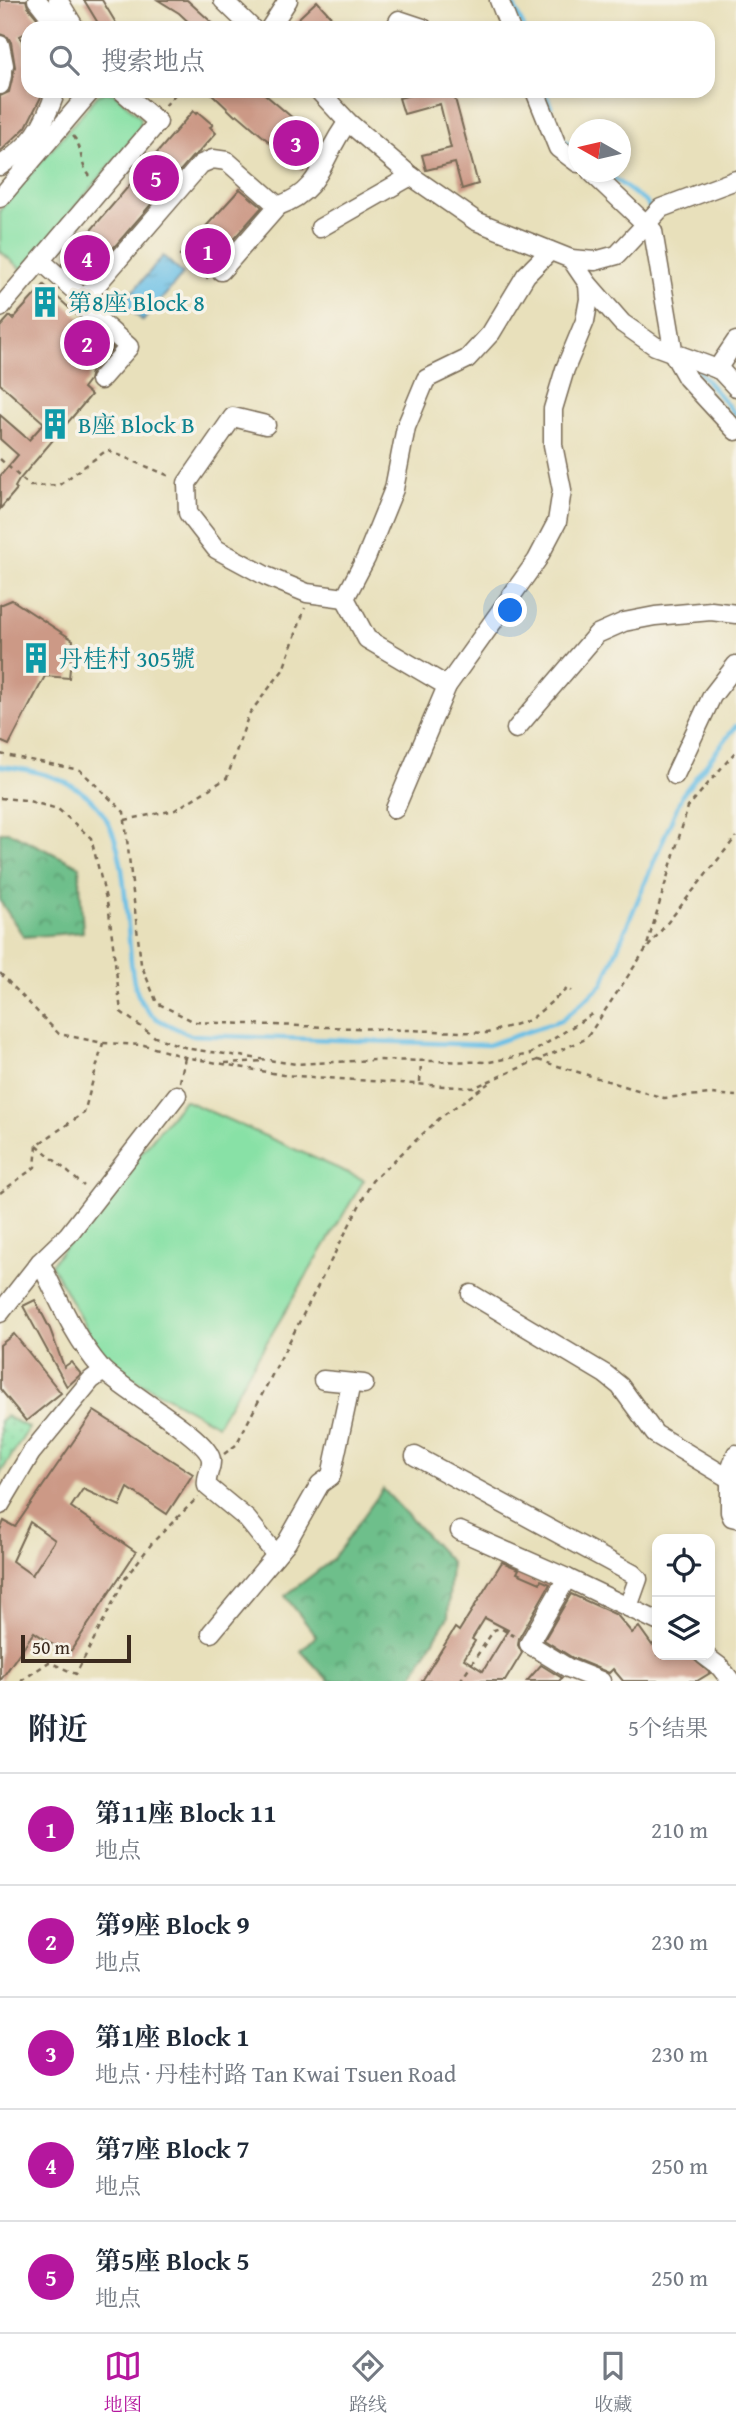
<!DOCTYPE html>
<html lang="zh">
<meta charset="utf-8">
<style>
body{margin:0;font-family:"Gentium Book Plus","Noto Serif SC",serif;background:#f6f6f7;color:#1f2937}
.controls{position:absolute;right:21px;bottom:21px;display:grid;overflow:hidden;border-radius:14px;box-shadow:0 4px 10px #0003}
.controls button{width:63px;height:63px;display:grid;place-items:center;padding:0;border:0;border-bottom:2px solid #e0e1e3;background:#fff;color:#1f2937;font:35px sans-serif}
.compass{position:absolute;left:568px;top:119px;width:63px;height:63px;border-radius:50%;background:#fff;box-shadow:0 4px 10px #0003;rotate:278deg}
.scale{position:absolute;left:21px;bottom:18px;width:110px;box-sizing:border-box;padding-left:7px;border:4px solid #3b2a1e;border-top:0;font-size:19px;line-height:24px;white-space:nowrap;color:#3b2a1e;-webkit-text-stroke:5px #f7f3e8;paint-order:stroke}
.you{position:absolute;left:511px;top:611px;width:24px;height:24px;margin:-18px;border:5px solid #fff;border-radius:50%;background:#1a73e8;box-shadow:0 0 0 10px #1a73e833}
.badge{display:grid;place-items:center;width:46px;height:46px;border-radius:50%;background:#b5179e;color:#fff;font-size:23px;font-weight:700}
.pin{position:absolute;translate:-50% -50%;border:4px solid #fff;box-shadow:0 2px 7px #0006}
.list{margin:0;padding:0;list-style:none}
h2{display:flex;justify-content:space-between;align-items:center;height:91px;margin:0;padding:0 28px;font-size:30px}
h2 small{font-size:23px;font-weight:400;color:#747a83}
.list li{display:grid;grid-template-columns:46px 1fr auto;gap:21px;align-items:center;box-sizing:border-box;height:112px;padding:0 28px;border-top:2px solid #e0e1e3}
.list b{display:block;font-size:26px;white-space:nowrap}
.list p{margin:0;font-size:23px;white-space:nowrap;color:#747a83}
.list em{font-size:23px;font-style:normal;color:#747a83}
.icon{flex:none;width:38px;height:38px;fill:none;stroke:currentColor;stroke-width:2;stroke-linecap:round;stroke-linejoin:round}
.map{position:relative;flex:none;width:736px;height:1681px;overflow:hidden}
.search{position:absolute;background:#fff;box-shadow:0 4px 10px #0003;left:21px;right:21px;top:21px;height:77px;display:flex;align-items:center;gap:18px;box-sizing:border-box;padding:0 24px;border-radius:21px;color:#747a83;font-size:26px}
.sheet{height:651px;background:#fff}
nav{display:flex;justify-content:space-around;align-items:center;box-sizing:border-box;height:98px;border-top:2px solid #e0e1e3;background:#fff;font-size:19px;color:#747a83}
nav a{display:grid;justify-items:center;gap:4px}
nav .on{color:#b5179e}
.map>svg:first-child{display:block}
</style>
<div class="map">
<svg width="736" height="1681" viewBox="0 0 736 1681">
<defs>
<pattern id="forest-crowns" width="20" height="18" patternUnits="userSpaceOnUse" patternTransform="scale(1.75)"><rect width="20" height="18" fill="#6ebf8b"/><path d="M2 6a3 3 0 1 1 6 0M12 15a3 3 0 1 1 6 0" fill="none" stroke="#5c9b71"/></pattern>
<pattern id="garden-dots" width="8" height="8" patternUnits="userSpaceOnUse" patternTransform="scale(1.75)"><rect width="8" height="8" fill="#88e1a6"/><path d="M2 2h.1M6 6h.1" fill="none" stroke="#76c18e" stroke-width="1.8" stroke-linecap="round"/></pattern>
<pattern id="water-ripples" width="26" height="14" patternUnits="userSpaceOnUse" patternTransform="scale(1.75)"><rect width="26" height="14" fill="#69bfe6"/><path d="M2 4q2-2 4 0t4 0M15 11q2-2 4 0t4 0" fill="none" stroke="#589bba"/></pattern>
</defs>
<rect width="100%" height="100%" fill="#f7f3e8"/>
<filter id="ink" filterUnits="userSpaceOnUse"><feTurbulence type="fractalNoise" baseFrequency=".0143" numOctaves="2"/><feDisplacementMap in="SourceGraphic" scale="14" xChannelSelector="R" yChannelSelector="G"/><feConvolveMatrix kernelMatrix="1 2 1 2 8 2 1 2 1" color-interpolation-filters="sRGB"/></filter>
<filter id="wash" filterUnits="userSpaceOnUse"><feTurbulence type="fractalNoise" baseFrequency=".00686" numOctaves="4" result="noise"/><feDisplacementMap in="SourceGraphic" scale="28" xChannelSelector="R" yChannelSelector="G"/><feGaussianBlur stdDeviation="1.57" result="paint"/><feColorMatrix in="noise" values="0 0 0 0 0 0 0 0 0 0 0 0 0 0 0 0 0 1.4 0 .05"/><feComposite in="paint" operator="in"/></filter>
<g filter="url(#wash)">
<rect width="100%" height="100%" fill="#e8e0bb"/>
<g fill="#88e1a6" stroke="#628662" stroke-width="2">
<polygon points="106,92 115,94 141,118 140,130 22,270 0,251 0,210 98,95"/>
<polygon points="184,1100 364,1180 217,1425 104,1362 51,1264"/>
</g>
<g fill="url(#forest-crowns)" stroke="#547454" stroke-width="2">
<polygon points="0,832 9,832 79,866 83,932 24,937 0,901"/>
<polygon points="383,1489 451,1562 448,1617 409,1681 329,1681 301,1651 316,1636 285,1596 332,1560"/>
</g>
<polygon fill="url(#garden-dots)" stroke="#628662" stroke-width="2" points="6,1416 29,1428 0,1474 0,1421"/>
<polygon fill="url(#water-ripples)" stroke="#527482" stroke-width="2" points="163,256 183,274 143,321 123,303"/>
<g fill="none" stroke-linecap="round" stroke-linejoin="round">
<g stroke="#69bfe6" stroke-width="4.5">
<polyline points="511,0 524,28"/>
<polyline points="545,91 551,107"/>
<polyline points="561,138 578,151"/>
<polyline points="605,172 647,203 652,212"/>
<polyline points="695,367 736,415"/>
<path d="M0 766C127 780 120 845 130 950 132 973 133 998 152 1015 161 1023 179 1029 190 1035L488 1045 562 1020 602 985 682 795 736 726"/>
</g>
</g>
<g id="blocks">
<g fill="#cc9986" fill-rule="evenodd">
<polygon points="0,0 26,0 28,7 38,19 40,28 28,28 28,32 20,36 25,48 25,62 28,62 28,91 44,91 26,127 0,152 0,96 9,92 15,67 11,42 8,37 0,34"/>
<polygon points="84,0 102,0 119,28 101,28"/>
<polygon points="158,0 187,0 218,28 195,28 179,13"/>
<polygon points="317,1 333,19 323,28 288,28"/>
<polygon points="209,91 261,91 322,143 308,168 306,167 303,171 237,114 235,116"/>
<polygon points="426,91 453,91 478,184 462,189 455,163 426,170 422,155 451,148 440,104 404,114 399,98"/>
<polygon points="193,111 196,114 198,112 213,125 210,127 216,133 199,152 192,157 83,283 62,264"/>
<polygon points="240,189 262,207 212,263 210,274 207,278 203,274 202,276 180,255"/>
<polygon points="44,285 113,348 91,372 89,380 83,388 91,395 19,480 15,487 17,489 0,509 0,476 18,455 0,439 0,415 29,440 44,423 0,384 0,327 10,316 13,319"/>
<polygon points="12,600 73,640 69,678 45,676 9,745 0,741 0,605"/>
<polygon points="35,1300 50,1329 64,1367 71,1362 81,1374 67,1387 23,1306"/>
<polygon points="14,1334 61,1393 26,1421 0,1389 0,1345"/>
<path d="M94 1411 193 1474 167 1514 128 1488 120 1506 83 1489 71 1507 136 1552 68 1655 34 1632 0 1681V1530L4 1521 15 1527ZM30 1522 55 1540 32 1575 12 1561Z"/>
<path d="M502 1562 519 1569 517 1573 540 1583 541 1580 550 1584 519 1638 518 1645 522 1653 505 1681H422L455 1628 459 1631ZM485 1618 508 1630 483 1671 464 1659 475 1641 472 1639Z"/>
<polygon points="571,1594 617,1615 632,1633 639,1627 652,1645 657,1641 657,1655 689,1655 710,1673 697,1681 623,1681 613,1669 609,1673 573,1658 544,1640"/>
<polygon points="541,1665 562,1678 559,1681 527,1681"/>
</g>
</g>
</g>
<g filter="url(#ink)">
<use href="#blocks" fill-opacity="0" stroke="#786a55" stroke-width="2"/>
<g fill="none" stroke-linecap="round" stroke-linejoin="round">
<defs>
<g id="minor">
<polyline points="37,0 48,14 52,28"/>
<polyline points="58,0 75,28"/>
<polyline points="223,0 252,28"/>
<polyline points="499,0 510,28"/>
<polyline points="270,28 288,0"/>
<polyline points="395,28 399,20 423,28"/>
<polyline points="0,45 4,65 0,85"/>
<polyline points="319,91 348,122 411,176 476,221 571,259 588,284 622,323 655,346 720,370 736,387"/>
<polyline points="535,91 558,148 578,163"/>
<path d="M0 166C33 144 43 128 56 91"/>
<polyline points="591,172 653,231 674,355 687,378 736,431"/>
<polyline points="0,198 91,91"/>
<path d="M278 206C324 190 321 156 348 122"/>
<polyline points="320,228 411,176"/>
<polyline points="571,259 595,261 617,255 661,208 736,180"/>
<polyline points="48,267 84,299"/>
<polyline points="0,308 158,122 122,91"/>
<polyline points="717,369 736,341"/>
<polyline points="100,380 129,347 80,304 201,164 213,159 227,161 278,206 221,271"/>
<polyline points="266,425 233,417 187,483 188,513 216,549 266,576 307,593 345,598 366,558 394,489 406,427 426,379 467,359 491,333 526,275 550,251"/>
<polyline points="345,598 367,639 447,686"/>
<polyline points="516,729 597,634 624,622 655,616 711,611 736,614"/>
<polyline points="675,775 712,696 736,665"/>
<polyline points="395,809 447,686 537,560 557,522 562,490 553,445 553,409 565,369 585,321 589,299 588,284"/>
<path d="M40 1262C58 1298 74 1337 101 1368 118 1388 210 1438 211 1460 212 1469 205 1476 207 1486L247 1519 276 1555"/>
<polyline points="471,1294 605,1374 620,1386 655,1434 730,1479"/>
<polyline points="0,1313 40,1262 68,1235 177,1095"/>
<polyline points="323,1380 364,1384"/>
<polyline points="736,1454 730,1471 730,1512 732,1517 736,1518"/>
<polyline points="415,1456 633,1574 638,1579 628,1607"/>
<polyline points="0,1505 31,1453 91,1380 103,1371"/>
<polyline points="460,1531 567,1578 657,1621"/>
<polyline points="567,1578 529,1644 568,1668 601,1681"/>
<polyline points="211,1633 287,1542 320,1484 331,1476 351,1383"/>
<polyline points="704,1655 720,1667 731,1681"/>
</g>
</defs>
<use href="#minor" stroke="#786a55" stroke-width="21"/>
<g stroke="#786a55" stroke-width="2.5" stroke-dasharray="5 5" stroke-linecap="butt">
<polyline points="165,106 178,91"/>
<path d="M73 136C84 148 78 163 90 176"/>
<polyline points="0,459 30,486 59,485 107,450 172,477"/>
<polyline points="0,754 80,770 124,812 141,964 157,1003 195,1022 487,1033 530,1020 568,988 571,991"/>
<polyline points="0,798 25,800 58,809 91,838 109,911 121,1012 155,1037 190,1049 296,1064 375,1060 489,1062 530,1054 592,1014"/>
<polyline points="125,820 175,810 227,778 249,714 283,670 305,608"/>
<polyline points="648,947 736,837"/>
<polyline points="0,973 59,1034 103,1043 144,1045 185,1057 283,1075 473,1088 586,1039 646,949 688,807 736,751"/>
<polyline points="538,1060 664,1098 711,1094 736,1096"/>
<polyline points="225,1063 264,1061"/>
<polyline points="180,1082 185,1057"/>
<polyline points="420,1082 421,1061"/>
<polyline points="37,1145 84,1186"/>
<polyline points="0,1193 35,1167 37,1145 84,1113 103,1043"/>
<polyline points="224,1454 236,1445 372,1181 441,1117 489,1083"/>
<polyline points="21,1681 49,1662 76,1674 126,1577 153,1542 198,1497"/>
<polyline points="460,1681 494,1630 500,1628 514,1636"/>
</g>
<use href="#minor" stroke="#fff" stroke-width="18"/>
</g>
</g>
<defs>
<symbol id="building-bare" viewBox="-9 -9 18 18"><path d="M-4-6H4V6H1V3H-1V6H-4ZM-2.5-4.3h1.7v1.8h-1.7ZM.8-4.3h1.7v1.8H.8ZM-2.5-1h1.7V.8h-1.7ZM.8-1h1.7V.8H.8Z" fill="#0f9aa8" stroke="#f7f3e8" stroke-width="2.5" paint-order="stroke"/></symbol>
</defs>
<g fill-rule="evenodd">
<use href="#building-bare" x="23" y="280" width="44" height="44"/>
<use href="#building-bare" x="33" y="402" width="44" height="44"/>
<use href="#building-bare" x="14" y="636" width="44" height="44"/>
</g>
<g text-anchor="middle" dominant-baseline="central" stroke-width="7" stroke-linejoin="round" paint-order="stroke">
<g font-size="24" fill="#0d838f" stroke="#f7f3e8" text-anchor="start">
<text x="68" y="302">第8座 Block 8</text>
<text x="78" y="424">B座 Block B</text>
<text x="59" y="658">丹桂村 305號</text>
</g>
</g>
</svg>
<div class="controls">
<button><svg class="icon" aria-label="locate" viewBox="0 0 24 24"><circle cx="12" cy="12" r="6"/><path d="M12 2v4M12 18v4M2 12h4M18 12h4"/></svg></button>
<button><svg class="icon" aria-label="layers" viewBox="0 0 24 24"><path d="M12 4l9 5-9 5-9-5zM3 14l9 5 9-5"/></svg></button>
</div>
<svg class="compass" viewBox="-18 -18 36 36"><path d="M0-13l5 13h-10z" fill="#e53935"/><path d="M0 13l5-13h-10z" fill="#747a83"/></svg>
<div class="scale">50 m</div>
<div class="you"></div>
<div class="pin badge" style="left:208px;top:251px">1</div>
<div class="pin badge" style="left:87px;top:343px">2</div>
<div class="pin badge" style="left:296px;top:143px">3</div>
<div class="pin badge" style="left:87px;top:258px">4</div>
<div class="pin badge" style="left:156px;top:178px">5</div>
<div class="search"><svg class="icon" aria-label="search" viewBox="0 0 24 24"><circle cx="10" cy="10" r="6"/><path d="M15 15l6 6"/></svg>搜索地点</div>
</div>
<section class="sheet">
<h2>附近<small>5个结果</small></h2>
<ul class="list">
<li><span class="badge">1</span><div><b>第11座 Block 11</b><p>地点</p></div><em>210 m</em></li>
<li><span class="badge">2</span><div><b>第9座 Block 9</b><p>地点</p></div><em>230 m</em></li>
<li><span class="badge">3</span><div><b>第1座 Block 1</b><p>地点 · 丹桂村路 Tan Kwai Tsuen Road</p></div><em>230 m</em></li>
<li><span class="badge">4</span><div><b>第7座 Block 7</b><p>地点</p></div><em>250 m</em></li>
<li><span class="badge">5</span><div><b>第5座 Block 5</b><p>地点</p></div><em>250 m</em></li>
</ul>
</section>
<nav>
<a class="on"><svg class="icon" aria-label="map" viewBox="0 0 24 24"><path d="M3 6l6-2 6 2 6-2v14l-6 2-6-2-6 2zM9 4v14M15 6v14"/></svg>地图</a>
<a><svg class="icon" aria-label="directions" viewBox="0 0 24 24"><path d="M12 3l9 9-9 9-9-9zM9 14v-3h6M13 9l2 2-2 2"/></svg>路线</a>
<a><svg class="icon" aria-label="saved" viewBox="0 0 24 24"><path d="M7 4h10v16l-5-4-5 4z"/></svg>收藏</a>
</nav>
